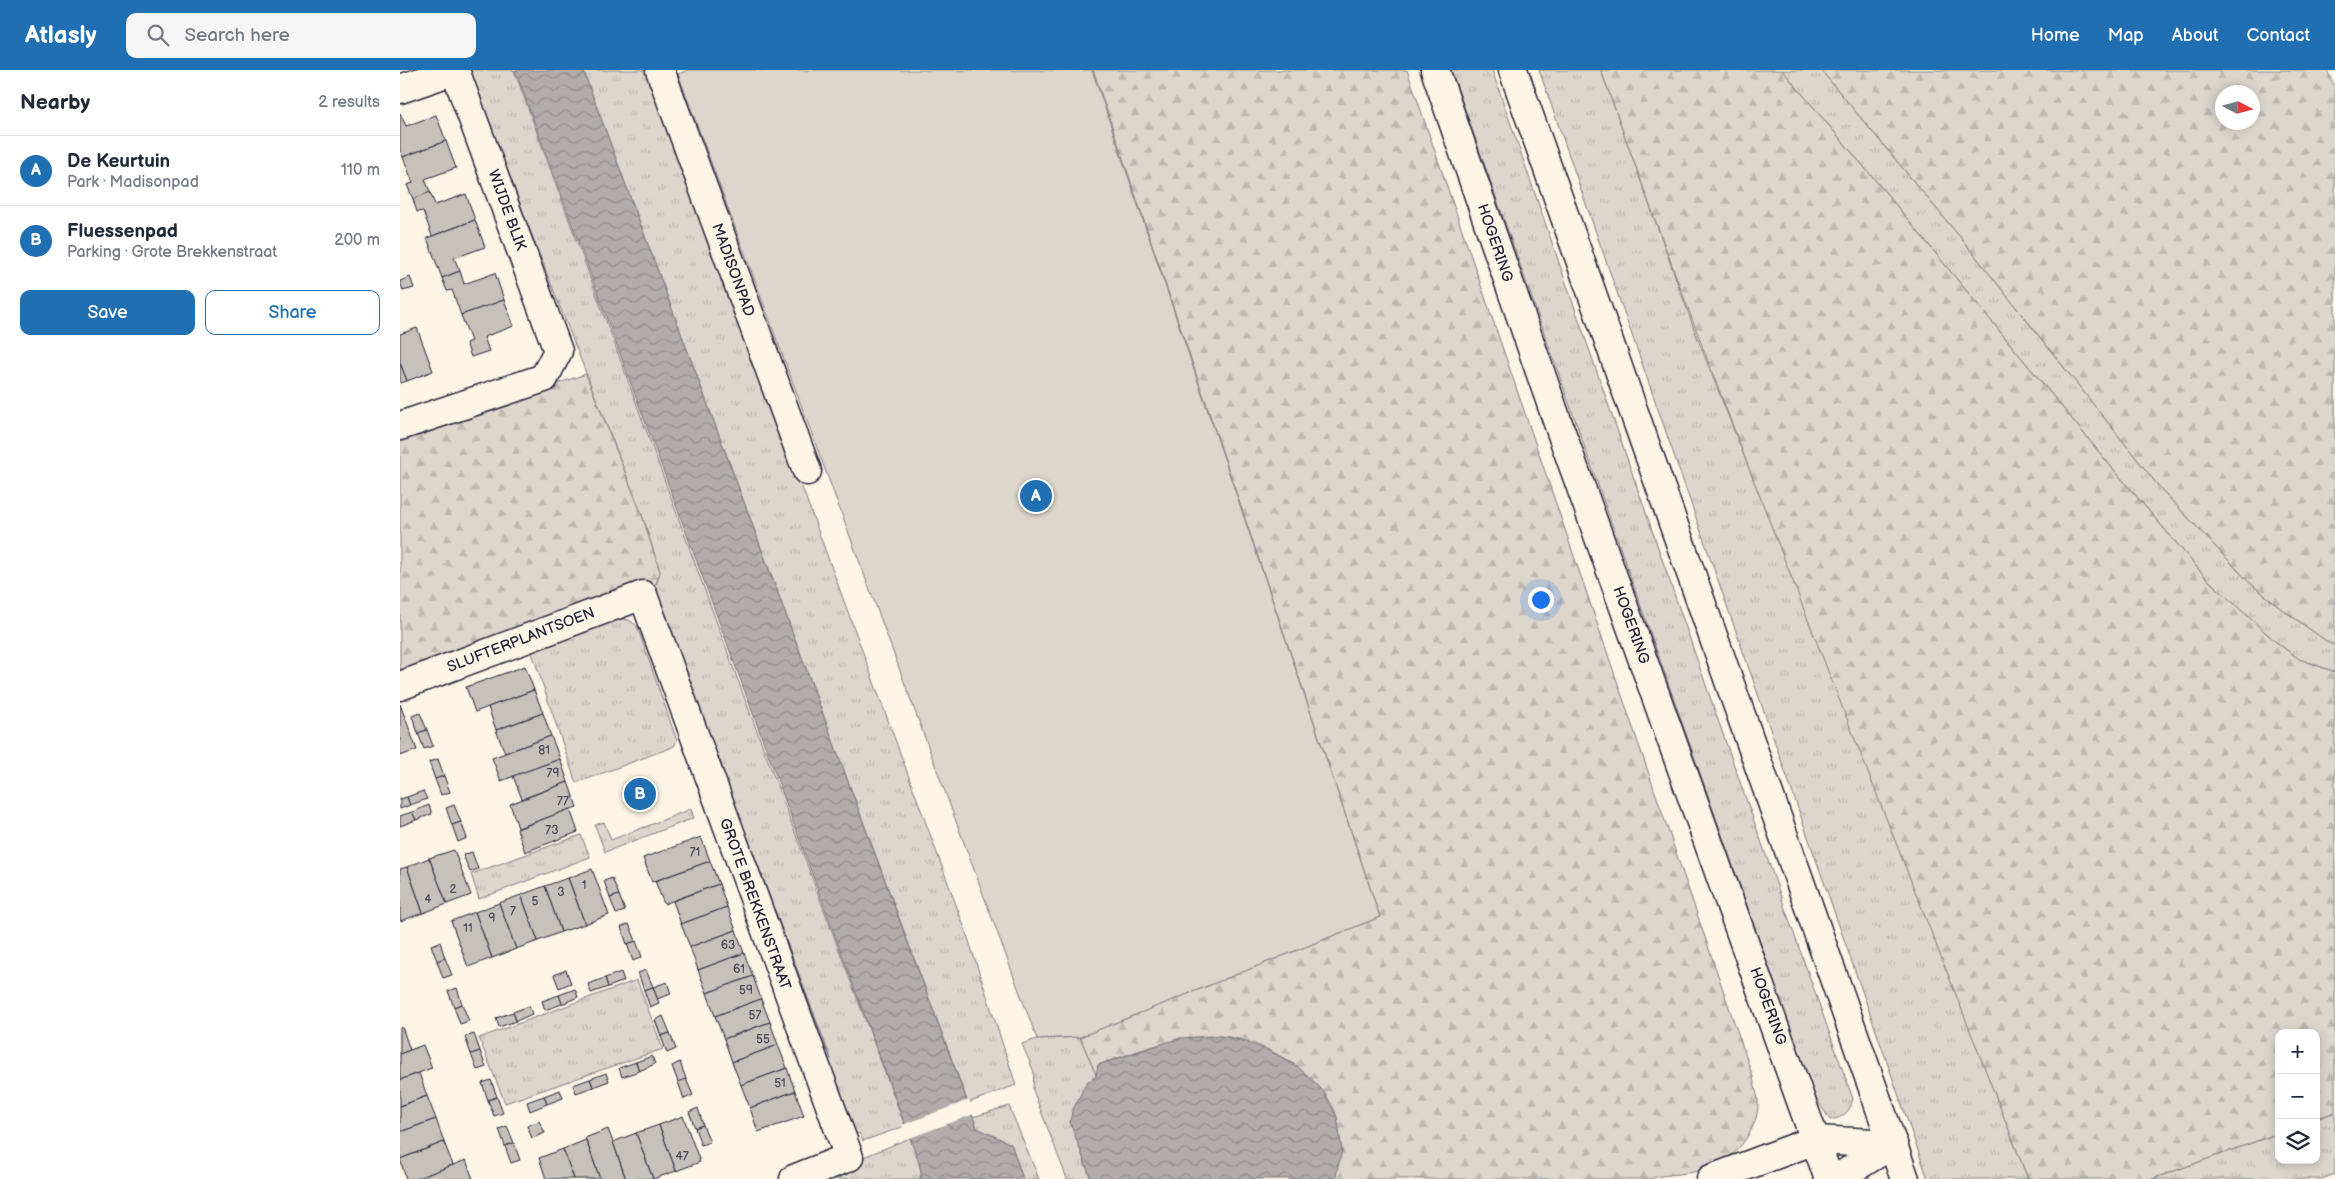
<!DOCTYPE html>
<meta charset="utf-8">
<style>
body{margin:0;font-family:"Balsamiq Sans",sans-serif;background:#f6f6f7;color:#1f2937}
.controls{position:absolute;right:15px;bottom:15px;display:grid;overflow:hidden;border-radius:10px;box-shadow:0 2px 12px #0003}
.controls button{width:45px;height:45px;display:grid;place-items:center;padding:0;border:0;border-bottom:1px solid #e0e1e3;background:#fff;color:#1f2937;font:25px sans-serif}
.compass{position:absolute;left:1815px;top:15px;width:45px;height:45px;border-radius:50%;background:#fff;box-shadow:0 2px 12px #0003;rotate:96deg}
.you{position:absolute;left:1140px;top:529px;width:18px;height:18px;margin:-12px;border:4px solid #fff;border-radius:50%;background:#1a73e8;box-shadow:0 0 0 8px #1a73e833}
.badge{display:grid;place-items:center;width:32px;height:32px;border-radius:50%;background:#1f6fb2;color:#fff;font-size:16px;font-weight:700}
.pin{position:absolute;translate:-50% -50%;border:2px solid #fff;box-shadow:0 1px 5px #0006}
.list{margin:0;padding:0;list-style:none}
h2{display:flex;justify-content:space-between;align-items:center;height:65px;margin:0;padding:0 20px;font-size:21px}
h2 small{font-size:16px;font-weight:400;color:#747a83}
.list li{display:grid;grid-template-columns:32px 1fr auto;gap:15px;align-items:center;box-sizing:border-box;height:70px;padding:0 20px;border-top:1px solid #e0e1e3}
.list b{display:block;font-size:19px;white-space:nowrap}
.list p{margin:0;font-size:16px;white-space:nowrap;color:#747a83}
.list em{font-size:16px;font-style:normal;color:#747a83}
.actions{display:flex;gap:10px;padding:15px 20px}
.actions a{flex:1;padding:11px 0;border:1px solid #1f6fb2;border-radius:10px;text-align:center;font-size:18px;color:#1f6fb2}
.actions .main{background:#1f6fb2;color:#fff}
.icon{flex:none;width:28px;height:28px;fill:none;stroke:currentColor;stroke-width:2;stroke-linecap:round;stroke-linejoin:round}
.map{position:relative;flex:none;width:1935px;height:1109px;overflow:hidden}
header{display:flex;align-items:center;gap:30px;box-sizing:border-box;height:70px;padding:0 25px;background:#1f6fb2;color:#fff}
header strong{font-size:24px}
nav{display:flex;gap:28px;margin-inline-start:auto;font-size:18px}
.search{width:350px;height:45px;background:#f6f6f7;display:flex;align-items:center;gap:12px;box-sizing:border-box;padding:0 18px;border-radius:10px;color:#747a83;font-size:19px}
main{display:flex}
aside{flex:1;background:#fff}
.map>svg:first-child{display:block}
</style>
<header>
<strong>Atlasly</strong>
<div class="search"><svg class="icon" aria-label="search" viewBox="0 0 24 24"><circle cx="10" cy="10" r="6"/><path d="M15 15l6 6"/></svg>Search here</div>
<nav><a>Home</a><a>Map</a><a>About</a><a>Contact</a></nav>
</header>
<main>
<aside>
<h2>Nearby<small>2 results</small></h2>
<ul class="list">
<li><span class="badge">A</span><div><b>De Keurtuin</b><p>Park · Madisonpad</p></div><em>110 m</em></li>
<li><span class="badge">B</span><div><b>Fluessenpad</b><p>Parking · Grote Brekkenstraat</p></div><em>200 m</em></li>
</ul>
<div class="actions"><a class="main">Save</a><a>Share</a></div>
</aside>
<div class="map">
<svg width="1935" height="1109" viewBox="0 0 1935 1109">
<defs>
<pattern id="grass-tufts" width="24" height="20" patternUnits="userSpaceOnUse" patternTransform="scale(1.25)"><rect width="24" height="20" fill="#dcd6cc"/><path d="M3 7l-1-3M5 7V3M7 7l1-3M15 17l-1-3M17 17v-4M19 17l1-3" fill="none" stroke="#bcb7b0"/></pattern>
<pattern id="forest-firs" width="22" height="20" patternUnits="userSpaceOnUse" patternTransform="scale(1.25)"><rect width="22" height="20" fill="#dcd6cc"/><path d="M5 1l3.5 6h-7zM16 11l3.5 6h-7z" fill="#bcb7b0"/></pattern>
<pattern id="water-waves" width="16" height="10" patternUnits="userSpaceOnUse" patternTransform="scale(1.25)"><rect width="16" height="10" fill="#b2adab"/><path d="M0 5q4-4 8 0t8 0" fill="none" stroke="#908c8c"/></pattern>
</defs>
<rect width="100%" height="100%" fill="#fcf5e5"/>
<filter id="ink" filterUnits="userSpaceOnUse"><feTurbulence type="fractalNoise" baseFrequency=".02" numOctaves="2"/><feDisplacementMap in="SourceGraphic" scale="10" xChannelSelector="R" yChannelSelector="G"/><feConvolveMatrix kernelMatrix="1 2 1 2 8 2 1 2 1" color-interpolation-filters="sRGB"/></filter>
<g filter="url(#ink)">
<g fill="url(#grass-tufts)" stroke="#7f7c84" fill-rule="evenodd">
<path d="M70 0H114L339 613 505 1056 463 1071 460 1064 446 1062 247 517 256 514 260 502 242 445 127 153ZM277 594 357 793 431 989Z"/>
<polygon points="183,0 248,0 565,859 616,1015 568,1033"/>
<path d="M1051 0H1092L1325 670 1453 1029C1449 1043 1444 1047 1430 1050L1414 1025Z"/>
<polygon points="1139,0 1201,0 1297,267 1515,817 1628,1109 1528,1109"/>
<polygon points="1382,0 1421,0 1565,173 1760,418 1849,512 1879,537 1929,573 1935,575 1935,602 1899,589 1876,572 1807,509 1708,393 1486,123"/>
<polygon points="216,548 229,550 237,556 277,671 274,676 270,678 176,713 130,577"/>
<polygon points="291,739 294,748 205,782 195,755 204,752 211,770"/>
<polygon points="181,765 190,787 79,829 71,804"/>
<polygon points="237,910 263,979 105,1033 79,968"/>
<polygon points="680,967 697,1007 687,1012 670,1052 691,1109 667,1109 633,1020 634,1002 622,974 637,969"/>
<polygon points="609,1036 639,1109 623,1109 611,1074 577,1058 573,1047"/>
<polygon points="1935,1042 1935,1104 1922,1109 1752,1109 1879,1063 1879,1090 1916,1090 1916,1049"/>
<path d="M510 1068C514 1079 524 1097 520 1109H434L432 1100Z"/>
</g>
<g fill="url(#forest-firs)" stroke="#7f7c84" fill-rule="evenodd">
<path d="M693 0H1007L1353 1007C1354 1015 1357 1023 1358 1030 1360 1057 1337 1087 1313 1097 1292 1105 1269 1103 1248 1109H935C938 1101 937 1091 938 1083 938 1071 940 1059 937 1048 927 1006 858 966 817 966 774 966 738 981 698 995L697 1007 680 967 980 847Z"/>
<path d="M1201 0H1382L1486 123 1708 393 1807 509 1876 572 1899 589 1935 602V1042L1916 1049V963H1879V1063L1752 1109H1628C1485 740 1333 373 1201 0Z"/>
<path d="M1421 0H1927L1935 18V575L1929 573 1879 537 1849 512 1760 418 1565 173ZM1852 22V52H1822V22Z"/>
<polygon points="186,304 242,445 260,502 256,514 0,606 0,367"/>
</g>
<polygon fill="#dcd6cc" stroke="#7f7c84" points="289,0 692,0 980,847 680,967 637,969 278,4"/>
<g fill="url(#water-waves)" stroke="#78757e">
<polygon points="115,0 183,0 577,1058 611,1074 623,1109 520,1109 522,1105 518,1090"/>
<polygon points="820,966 840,970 874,983 897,996 923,1021 937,1047 942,1081 935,1109 691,1109 670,1052 672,1041 687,1012 696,1007 698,995 780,968"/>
</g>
<polygon fill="#fcf5e5" points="569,1030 574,1044 507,1069 502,1055"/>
<g fill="#c6c1bb" stroke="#22223b">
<polygon points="0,43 6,56 36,45 46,71 3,87 0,80"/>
<polygon points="46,71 56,98 25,109 30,122 13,129 7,115 13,113 3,87"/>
<polygon points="30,122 35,135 66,124 75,150 32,166 23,141 17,142 13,129"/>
<polygon points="75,150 85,177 54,188 60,201 42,208 27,168"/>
<polygon points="60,201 64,214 95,203 104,230 61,245 52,220 47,221 42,208"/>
<polygon points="10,207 14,218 3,221 0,211"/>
<polygon points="104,230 114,256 84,267 89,281 71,287 66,273 71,271 61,245"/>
<polygon points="17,258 33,301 7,311 0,293 0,264"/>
<polygon points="0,293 7,311 0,313"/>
<polygon points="125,596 134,620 75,642 66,617"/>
<polygon points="134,620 143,643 96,660 88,637"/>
<polygon points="0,634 17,680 0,686"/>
<polygon points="20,643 27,660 18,663 12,646"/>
<polygon points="143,643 151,666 105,683 96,660"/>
<polygon points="27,660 33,676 24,679 18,663"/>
<polygon points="151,666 160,689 101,711 92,688"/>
<polygon points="38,689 44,706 35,709 29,692"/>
<polygon points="160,689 168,712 122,729 113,706"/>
<polygon points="44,706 50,722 41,725 35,709"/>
<polygon points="168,712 177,737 118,758 110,734"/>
<polygon points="23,721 27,729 10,735 7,727"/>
<polygon points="7,727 10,735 0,739 0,729"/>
<polygon points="29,735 32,744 16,750 12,742"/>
<polygon points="54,735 61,752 52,755 46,738"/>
<polygon points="170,739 178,762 125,782 117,759"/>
<polygon points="12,742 16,750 0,756 0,746"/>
<polygon points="61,752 67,768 58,772 52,755"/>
<polygon points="301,767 310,791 252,812 243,788"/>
<polygon points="54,780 71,825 47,834 29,788"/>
<polygon points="72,782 78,799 70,802 63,785"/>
<polygon points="29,788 47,834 23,843 7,797"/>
<polygon points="310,791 319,814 264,834 255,811"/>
<polygon points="7,797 23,843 0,851 0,799"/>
<polygon points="192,799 209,845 185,854 168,808"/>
<polygon points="168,808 185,854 161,862 145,816"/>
<polygon points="212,808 219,825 210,828 204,811"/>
<polygon points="319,814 327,837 281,854 273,831"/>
<polygon points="145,816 161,862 138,871 121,825"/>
<polygon points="121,825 138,871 116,879 99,833"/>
<polygon points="219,825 225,841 216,844 210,828"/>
<polygon points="99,833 116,879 92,888 75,842"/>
<polygon points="327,837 336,860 290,877 281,854"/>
<polygon points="75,842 92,888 68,897 51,851"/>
<polygon points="229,854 236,871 227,874 221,857"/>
<polygon points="336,860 344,883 298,900 290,877"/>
<polygon points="236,871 242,887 233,891 227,874"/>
<polygon points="40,872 45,888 37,891 31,875"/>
<polygon points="344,883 353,906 307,923 298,900"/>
<polygon points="45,888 52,905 43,908 37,891"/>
<polygon points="166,900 171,913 159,918 154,905"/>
<polygon points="246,900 253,917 244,920 238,903"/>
<polygon points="221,902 224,911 208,917 205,908"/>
<polygon points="353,906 361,929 315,946 307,923"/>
<polygon points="205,908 208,917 191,923 188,914"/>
<polygon points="267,912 271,924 257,929 253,917"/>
<polygon points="253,917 259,933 250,937 244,920"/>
<polygon points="57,918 62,934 54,937 48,921"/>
<polygon points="175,919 178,927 162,934 159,925"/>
<polygon points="159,925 162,934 145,940 142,931"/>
<polygon points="361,929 370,952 324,969 315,946"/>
<polygon points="62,934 69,951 60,954 54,937"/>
<polygon points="129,936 132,944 116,951 113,942"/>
<polygon points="113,942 116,951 99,957 96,948"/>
<polygon points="263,946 270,963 261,966 255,950"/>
<polygon points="370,952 378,975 332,992 324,969"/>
<polygon points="2,957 10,980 0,984 0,958"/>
<polygon points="270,963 276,979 267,983 261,966"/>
<polygon points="74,964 80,981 71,984 65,967"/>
<polygon points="23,975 32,998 0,1010 0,984"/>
<polygon points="378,975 387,998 341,1015 332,992"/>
<polygon points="80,981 86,997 77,1000 71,984"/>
<polygon points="252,986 255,994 239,1001 236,992"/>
<polygon points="236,992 239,1001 222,1007 219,998"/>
<polygon points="280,992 286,1009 278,1012 272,996"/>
<polygon points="387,998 395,1021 350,1038 341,1015"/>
<polygon points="19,1003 27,1026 0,1036 0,1010"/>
<polygon points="206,1003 209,1011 193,1017 190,1009"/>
<polygon points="190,1009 193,1017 176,1023 173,1015"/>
<polygon points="286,1009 293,1025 284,1029 278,1012"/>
<polygon points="91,1010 97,1027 88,1030 82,1013"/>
<polygon points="160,1020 163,1028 147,1034 144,1026"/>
<polygon points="395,1021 404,1046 358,1062 350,1038"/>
<polygon points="27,1026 36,1049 0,1062 0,1036"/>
<polygon points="144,1026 147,1034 130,1041 127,1032"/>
<polygon points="97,1027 103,1043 94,1046 88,1030"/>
<polygon points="298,1038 303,1055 295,1058 289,1042"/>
<polygon points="283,1046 300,1092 276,1101 259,1055"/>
<polygon points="36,1049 44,1072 0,1089 0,1062"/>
<polygon points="139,1051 145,1063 132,1068 127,1056"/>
<polygon points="259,1055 276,1101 253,1109 236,1063"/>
<polygon points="303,1055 310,1072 301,1075 295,1058"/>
<polygon points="107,1056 114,1073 105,1076 99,1059"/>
<polygon points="208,1059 213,1072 226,1109 200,1109 186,1070 185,1068"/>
<polygon points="236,1063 253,1109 226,1109 213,1072"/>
<polygon points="186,1070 200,1109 174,1109 163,1079"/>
<polygon points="44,1072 53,1095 16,1109 6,1109 0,1089"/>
<polygon points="114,1073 120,1090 111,1093 105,1076"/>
<polygon points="163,1079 174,1109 146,1109 139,1088"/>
<polygon points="66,1090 73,1109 16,1109 53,1095"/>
</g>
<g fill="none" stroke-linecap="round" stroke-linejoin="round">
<defs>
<g id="minor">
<polyline points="260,0 407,401"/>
<polyline points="0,19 55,0"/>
<polyline points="0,356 144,308 158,281 55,0"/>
<polyline points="0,616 243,525 449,1087 394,1109"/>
<polyline points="1311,1109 1415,1070 1493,1074"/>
<polyline points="1436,1109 1493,1074"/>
</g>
<g id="trunk">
<polyline points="1035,0 1160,359 1429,1109"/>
<polyline points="1113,0 1505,1109"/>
</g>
</defs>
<use href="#minor" stroke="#22223b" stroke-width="31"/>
<use href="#trunk" stroke="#22223b" stroke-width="31"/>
<use href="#minor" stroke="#fcf5e5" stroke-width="28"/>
<use href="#trunk" stroke="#fcf5e5" stroke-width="28"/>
</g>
</g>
<g text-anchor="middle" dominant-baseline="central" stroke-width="4" stroke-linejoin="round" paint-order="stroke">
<g font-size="12" fill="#4b4a5b">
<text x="144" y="680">81</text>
<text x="153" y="703">79</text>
<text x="163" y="731">77</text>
<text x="152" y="760">73</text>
<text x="295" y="782">71</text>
<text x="184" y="815">1</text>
<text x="53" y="819">2</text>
<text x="161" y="822">3</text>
<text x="28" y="829">4</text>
<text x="135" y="831">5</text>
<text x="113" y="841">7</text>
<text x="92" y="848">9</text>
<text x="68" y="858">11</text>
<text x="328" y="875">63</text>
<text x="339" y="899">61</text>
<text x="346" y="920">59</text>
<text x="355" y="945">57</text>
<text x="363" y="969">55</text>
<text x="380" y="1013">51</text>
<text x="282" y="1086">47</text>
</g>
<g font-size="15" fill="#22223b" stroke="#fcf5e5">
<text transform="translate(107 140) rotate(70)">WIJDE BLIK</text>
<text transform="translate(1095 173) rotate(71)">HOGERING</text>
<text transform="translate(333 200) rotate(70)">MADISONPAD</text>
<text transform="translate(1231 555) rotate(70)">HOGERING</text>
<text transform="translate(121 570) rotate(-21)">SLUFTERPLANTSOEN</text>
<text transform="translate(355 834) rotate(70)">GROTE BREKKENSTRAAT</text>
<text transform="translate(1368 936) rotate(70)">HOGERING</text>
</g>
</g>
</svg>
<div class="controls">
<button>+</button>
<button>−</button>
<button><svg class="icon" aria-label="layers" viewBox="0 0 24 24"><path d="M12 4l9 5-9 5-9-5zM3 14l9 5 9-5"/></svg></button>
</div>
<svg class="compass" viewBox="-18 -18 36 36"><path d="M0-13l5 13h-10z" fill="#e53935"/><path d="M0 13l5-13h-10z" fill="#747a83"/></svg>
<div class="you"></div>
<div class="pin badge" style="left:636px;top:426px">A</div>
<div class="pin badge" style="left:240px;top:724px">B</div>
</div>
</main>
